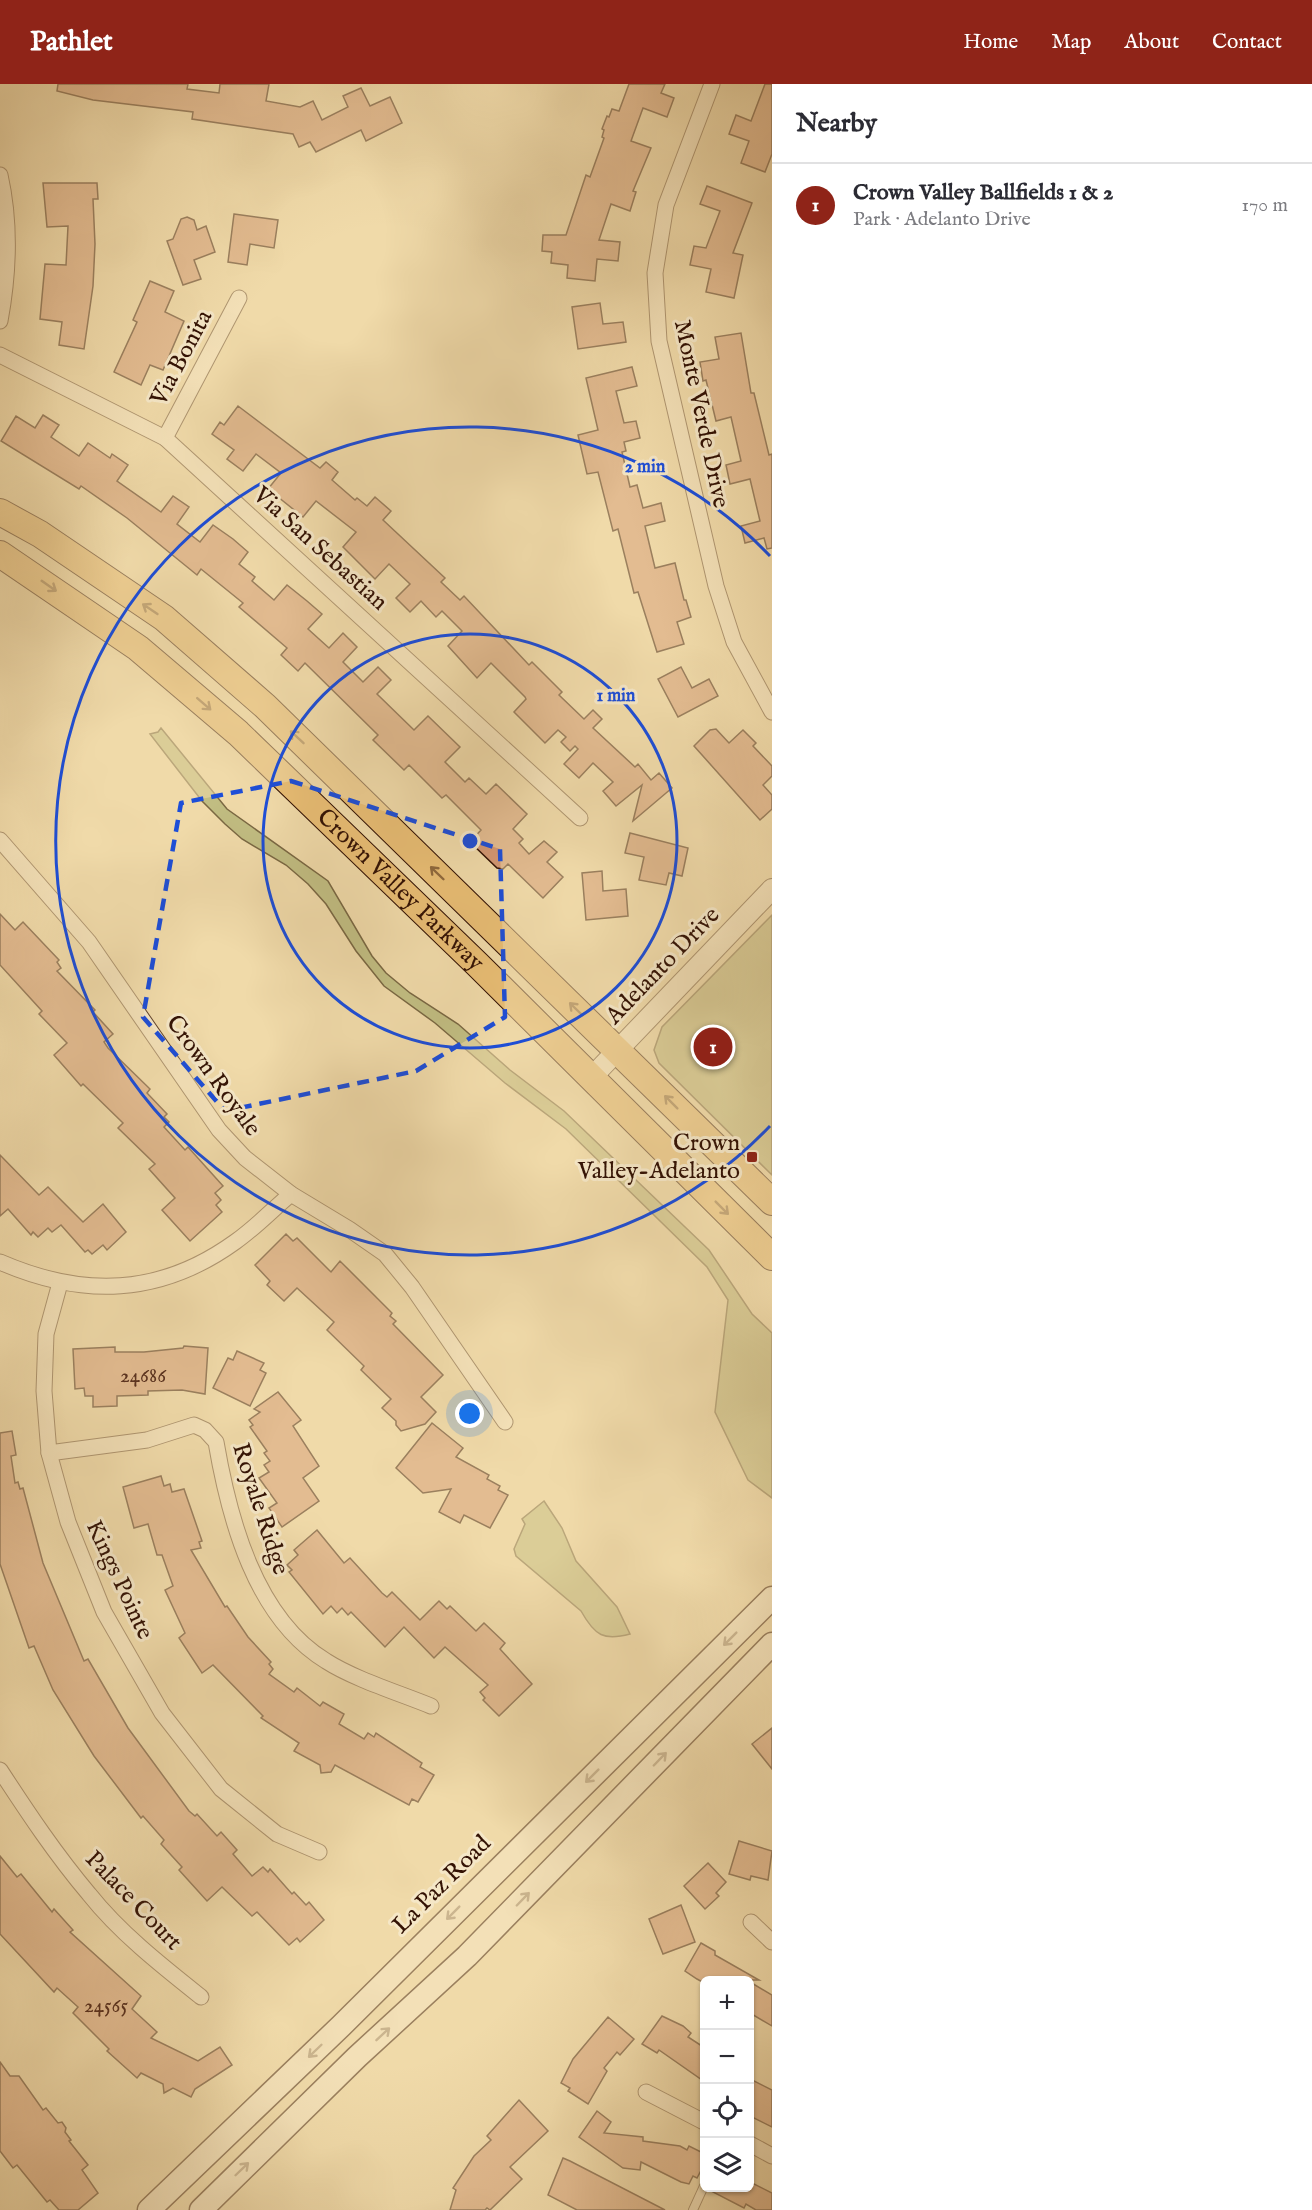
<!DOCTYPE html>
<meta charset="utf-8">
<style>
body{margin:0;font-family:"IM FELL English",serif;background:#f2f2f3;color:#2b2b33}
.controls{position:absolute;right:18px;bottom:18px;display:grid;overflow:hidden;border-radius:9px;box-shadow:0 2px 4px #0004}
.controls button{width:54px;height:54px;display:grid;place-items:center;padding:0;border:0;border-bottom:2px solid #e1e1e2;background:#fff;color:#2b2b33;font:30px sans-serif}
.you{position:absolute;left:470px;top:1330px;width:21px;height:21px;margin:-15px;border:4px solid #fff;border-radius:50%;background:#1a73e8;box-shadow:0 0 0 9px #1a73e833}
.badge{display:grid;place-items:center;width:39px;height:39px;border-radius:50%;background:#8f2418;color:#fff;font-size:20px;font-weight:700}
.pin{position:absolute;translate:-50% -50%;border:3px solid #fff;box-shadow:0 2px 6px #0006}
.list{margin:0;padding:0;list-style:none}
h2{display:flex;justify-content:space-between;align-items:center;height:78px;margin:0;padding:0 24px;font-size:26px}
h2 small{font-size:20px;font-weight:400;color:#7c7c81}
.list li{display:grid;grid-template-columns:39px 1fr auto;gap:18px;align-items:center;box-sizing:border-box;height:84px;padding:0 24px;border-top:2px solid #e1e1e2}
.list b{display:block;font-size:22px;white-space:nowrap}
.list p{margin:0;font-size:20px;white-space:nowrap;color:#7c7c81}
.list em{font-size:20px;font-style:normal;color:#7c7c81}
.icon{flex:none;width:33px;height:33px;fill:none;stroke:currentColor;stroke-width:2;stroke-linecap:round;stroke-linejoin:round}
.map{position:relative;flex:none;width:772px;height:2126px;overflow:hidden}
header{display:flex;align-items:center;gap:36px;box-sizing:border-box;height:84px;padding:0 30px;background:#8f2418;color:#fff}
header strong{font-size:28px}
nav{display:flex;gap:33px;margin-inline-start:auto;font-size:21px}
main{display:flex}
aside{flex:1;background:#fff}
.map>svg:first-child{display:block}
</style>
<header>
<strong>Pathlet</strong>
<nav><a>Home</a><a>Map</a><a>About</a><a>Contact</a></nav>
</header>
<main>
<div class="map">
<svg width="772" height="2126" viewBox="0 0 772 2126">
<rect width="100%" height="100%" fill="#f0daa9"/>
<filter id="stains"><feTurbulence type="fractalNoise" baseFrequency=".00333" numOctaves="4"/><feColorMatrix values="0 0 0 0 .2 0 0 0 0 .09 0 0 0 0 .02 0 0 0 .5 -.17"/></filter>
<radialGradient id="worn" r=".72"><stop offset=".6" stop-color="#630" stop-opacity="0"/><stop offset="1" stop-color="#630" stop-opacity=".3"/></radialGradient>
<g fill="#c1bd82" stroke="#7a6843" stroke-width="1.5">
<polygon points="161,644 227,725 328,797 372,872 386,889 410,909 458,940 510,986 564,1027 709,1166 752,1230 772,1249 772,1414 748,1396 715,1328 728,1216 707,1183 566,1045 505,999 435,939 384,902 356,867 326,820 308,800 286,781 242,755 225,740 202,717 150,650 158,648"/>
<polygon points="772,831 772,1091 659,979 654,966 662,943"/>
<path d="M544 1417 562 1444 576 1477 617 1523 630 1550C604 1557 595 1552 581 1527L516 1472 514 1465 525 1440 522 1435Z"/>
</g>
<g fill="#d39773" stroke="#331204" stroke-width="1.5">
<polygon points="58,0 188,0 187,5 219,9 220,0 269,0 266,17 300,23 313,17 322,36 348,23 343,12 361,4 370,22 390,13 402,39 366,57 361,46 316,68 310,58 299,63 293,50 192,35 193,28 93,16 57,7"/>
<polygon points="629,0 665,0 661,9 674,14 667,33 643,24 631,57 651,64 633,107 636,108 630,127 611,120 599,156 620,158 618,177 597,175 595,197 567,194 568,181 551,179 552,168 542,167 543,151 566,151 586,91 590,93 604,54 602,53 604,46 602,45 607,32 609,33 612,25 619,27"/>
<polygon points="765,0 772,0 772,70 765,88 741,79 749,57 729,50 736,31 751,37"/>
<polygon points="43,99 97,99 98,115 93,115 95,160 93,202 84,265 59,261 62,238 40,235 45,180 66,181 68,142 47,143"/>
<polygon points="707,102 752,119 733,169 743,171 734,214 706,208 711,185 690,181 694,162 706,164 720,127 700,120"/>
<polygon points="234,130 278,136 274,164 250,160 247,181 228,178"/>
<polygon points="187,133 194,136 197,146 206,142 215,168 194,176 201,195 183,201 167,157 173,155 181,135"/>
<polygon points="150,197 174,207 165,228 184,237 163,286 150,281 141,301 114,288 137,238 133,236"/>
<polygon points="600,219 603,240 623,238 626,258 578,265 572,223"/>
<polygon points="741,249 751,309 754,309 769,371 772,370 772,464 767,465 764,454 745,459 741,442 760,437 750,395 730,400 726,381 741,377 731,333 716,337 706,296 703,297 700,278 719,275 715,253"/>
<polygon points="632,283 637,302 616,307 624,339 636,337 640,354 624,358 626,367 622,368 630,403 637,401 643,424 661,419 665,437 645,442 655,484 675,479 684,516 686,516 691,533 677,538 684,560 657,568 638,508 634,509 618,445 613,447 598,388 587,390 578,351 598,346 586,294"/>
<polygon points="238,322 320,384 326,378 338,388 332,396 355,416 357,414 367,422 375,413 391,427 383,436 445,494 441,498 460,516 464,512 529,581 532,578 562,608 559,611 584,635 593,626 602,635 593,644 635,683 638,680 651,696 659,689 672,704 633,737 642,701 616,722 603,707 613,698 593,679 579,694 564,680 578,665 575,662 570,667 561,658 566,653 558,646 545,659 514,628 526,615 525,613 491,579 477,594 448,562 462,547 442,527 436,533 421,517 410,528 396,514 410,500 389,480 375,495 343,463 356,448 316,417 303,433 268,405 281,389 256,370 243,387 227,375 234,366 212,350 220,338 224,341"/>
<polygon points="43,331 59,341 51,353 79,372 88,359 110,374 112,370 128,381 117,397 161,428 173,412 189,423 177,440 200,458 213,441 233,455 248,468 239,480 255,493 252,497 274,516 287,501 307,517 322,530 308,545 329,564 343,549 357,563 343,578 363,598 378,583 391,596 377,610 414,646 428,632 460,663 445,678 465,698 469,694 486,710 496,700 527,730 513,745 523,755 519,759 529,770 544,757 557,768 547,778 563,793 543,814 508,780 503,785 497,784 470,758 481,746 446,711 442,714 409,681 404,686 373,656 378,651 307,581 305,579 298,587 281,571 287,564 239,523 243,519 201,485 197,491 127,434 81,402 79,405 1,357 16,332 35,344"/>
<polygon points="681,583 692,604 709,595 718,612 678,633 658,595"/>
<polygon points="716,645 729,659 743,646 756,659 753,662 772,682 772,692 763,701 772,711 772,725 760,736 694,662 710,646"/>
<polygon points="630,749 688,764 682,792 669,789 666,801 639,796 644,773 625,769"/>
<polygon points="602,787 603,807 626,805 628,832 586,836 582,789"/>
<polygon points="0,830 15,846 23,838 59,876 57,878 61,884 57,887 95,926 93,928 113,950 104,958 108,964 150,1005 147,1009 167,1030 164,1033 169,1038 164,1043 185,1066 188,1063 223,1102 215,1109 221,1116 216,1121 222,1128 190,1157 162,1126 175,1114 149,1085 155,1080 118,1044 123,1039 83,1000 81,1002 54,971 67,959 39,930 42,927 0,881"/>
<polygon points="0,1071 39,1111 48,1103 83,1138 103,1120 126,1148 107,1166 103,1161 92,1170 88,1166 85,1168 61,1141 52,1148 48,1144 38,1153 33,1148 31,1151 8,1125 0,1132"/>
<polygon points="286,1150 293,1157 297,1154 331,1188 340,1177 392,1229 390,1232 396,1237 393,1240 443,1291 421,1313 436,1328 425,1340 401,1347 396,1341 396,1337 382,1324 391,1315 361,1286 364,1282 327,1246 334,1238 297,1204 284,1217 267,1201 270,1197 255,1181"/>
<polygon points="184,1262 208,1264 205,1310 182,1306 148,1307 148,1311 117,1312 117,1322 93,1323 93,1312 85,1312 84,1304 75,1305 73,1265 115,1263 115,1268 144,1268 183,1264"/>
<polygon points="237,1267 264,1279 260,1286 266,1289 250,1322 213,1304 228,1274 233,1276"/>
<polygon points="278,1308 301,1336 293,1342 319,1382 303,1394 319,1417 282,1443 269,1424 277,1419 259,1394 269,1388 264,1381 270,1377 264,1369 267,1367 250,1343 253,1341 249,1336 260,1328 254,1325"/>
<polygon points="432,1339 463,1364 456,1373 489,1391 487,1395 500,1402 498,1406 508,1411 490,1444 464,1431 460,1439 439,1428 451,1405 423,1409 396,1384"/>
<polygon points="12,1347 16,1371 11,1372 15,1399 18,1398 20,1405 23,1404 43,1479 84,1577 88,1575 128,1644 189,1727 195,1732 197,1730 217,1752 221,1748 237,1766 233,1770 252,1792 263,1783 268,1788 270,1785 292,1810 294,1808 306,1821 309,1818 324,1836 300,1858 297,1854 289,1861 257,1828 252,1832 222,1803 207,1817 179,1786 182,1783 161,1760 164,1756 143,1732 141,1734 94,1672 53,1606 34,1562 29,1564 0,1480 0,1349"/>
<polygon points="161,1392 164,1402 170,1400 172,1408 184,1405 202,1457 199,1458 201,1464 191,1466 225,1523 227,1522 248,1553 271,1578 269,1580 273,1585 269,1590 294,1608 297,1604 320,1622 323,1618 344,1630 339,1640 364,1655 368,1649 374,1653 376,1649 422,1679 420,1683 434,1691 418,1718 412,1715 409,1721 335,1681 331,1688 321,1689 320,1681 294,1667 299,1659 261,1634 263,1632 213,1581 202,1589 179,1554 185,1549 165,1506 173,1502 162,1471 157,1471 148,1440 134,1444 123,1403"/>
<polygon points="317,1446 344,1479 350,1474 382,1509 387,1513 392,1508 420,1536 439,1517 447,1525 450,1522 476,1547 484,1539 505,1559 500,1565 532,1600 499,1632 483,1616 485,1614 480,1608 488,1601 445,1563 434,1574 404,1543 385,1563 351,1528 348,1531 342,1524 337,1529 331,1522 323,1530 289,1488 292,1486 287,1481 298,1471 294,1466"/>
<polygon points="772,1644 772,1685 752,1660"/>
<polygon points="739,1757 772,1767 768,1796 751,1792 750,1796 729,1790"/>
<polygon points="0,1772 17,1793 21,1790 52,1828 54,1825 73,1846 70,1848 141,1912 132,1925 157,1948 151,1954 198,1977 220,1963 232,1981 195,2005 191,2013 173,2004 164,2009 163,2000 141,1989 137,1994 107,1967 109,1965 73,1929 78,1923 57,1904 54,1908 0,1850"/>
<polygon points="708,1779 726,1798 716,1809 719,1812 705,1825 684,1802"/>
<polygon points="681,1821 695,1858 663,1870 649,1835"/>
<polygon points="701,1859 715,1867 715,1871 759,1896 705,1896 704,1899 697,1895 685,1887"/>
<polygon points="750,1898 772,1911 772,1942 750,1929"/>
<polygon points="662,1932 683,1942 691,1949 688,1953 705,1964 705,1998 659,1966 657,1969 642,1960"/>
<polygon points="608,1933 634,1955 620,1971 617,1968 604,1984 607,1987 588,2020 568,2007 570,2004 561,1999 573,1975"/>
<polygon points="0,1978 10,1992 19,1992 43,2026 46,2024 58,2039 62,2038 66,2044 65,2048 71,2056 69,2057 88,2081 82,2086 98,2109 78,2126 59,2126 50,2116 47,2118 17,2081 13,2084 0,2067"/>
<polygon points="750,1995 772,2006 772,2043 750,2032"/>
<polygon points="519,2016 548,2047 510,2083 522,2095 490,2126 487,2124 485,2126 450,2126 456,2106 453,2104 474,2072 491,2056 487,2052"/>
<polygon points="597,2027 611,2038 604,2049 643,2053 643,2057 680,2062 687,2066 689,2062 705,2070 705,2079 697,2094 693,2092 689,2100 681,2098 641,2078 640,2086 623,2084 579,2053"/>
<polygon points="563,2074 570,2077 665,2126 577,2126 548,2111"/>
<polygon points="750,2098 772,2109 772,2126 756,2126 746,2120 744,2124 709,2106 710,2103 750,2103"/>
</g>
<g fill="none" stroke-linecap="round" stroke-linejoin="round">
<defs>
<polyline id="service" points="693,2126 704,2102"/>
<g id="minor">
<polyline points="712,0 666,121 655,189 659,257 716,502 734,558 772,628"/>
<path d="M0 91C11 140 9 188 0 237"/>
<polyline points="0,271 165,354 580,734"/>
<polyline points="165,354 239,214"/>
<polyline points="0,756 89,858 219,1046 245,1074 291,1110 349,1145 385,1170 412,1203 505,1338"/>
<path d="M0 1178C83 1214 160 1212 235 1158 255 1144 272 1126 291 1110"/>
<polyline points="60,1199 46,1250 44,1307 49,1369 68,1438 104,1528 162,1629 221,1705 277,1750 319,1768"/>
<path d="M49 1369 147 1356 194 1341 205 1346 216 1358C229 1434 255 1534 326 1577 354 1595 399 1609 431 1622"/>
<path d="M0 1686C28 1729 56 1771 89 1810 120 1849 162 1882 201 1913"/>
<polyline points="751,1838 772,1858"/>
<polyline points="646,2008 704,2038"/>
<polyline points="750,2060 772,2072"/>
</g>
<polyline id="tertiary" points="591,994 772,805"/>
<g id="secondary">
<polyline points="149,2126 341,1942 772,1514"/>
<polyline points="201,2126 357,1973 467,1872 772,1560"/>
</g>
<g id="primary">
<polyline points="0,428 40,450 164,534 265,622 772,1118"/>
<path id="s1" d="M0 470 138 564 238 649 477 880 772 1173"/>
</g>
</defs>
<use href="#service" stroke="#62442d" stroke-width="10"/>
<use href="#minor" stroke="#62442d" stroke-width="17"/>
<use href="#tertiary" stroke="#62442d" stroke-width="22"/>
<use href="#secondary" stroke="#331204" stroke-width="25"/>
<use href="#primary" stroke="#331204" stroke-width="28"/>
<use href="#service" stroke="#f5e7c7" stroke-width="8"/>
<use href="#minor" stroke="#f5e7c7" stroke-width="15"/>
<use href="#tertiary" stroke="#f5e7c7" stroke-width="20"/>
<use href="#secondary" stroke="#f5e7c7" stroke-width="22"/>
<use href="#primary" stroke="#e8bd74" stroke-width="26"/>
</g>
<defs><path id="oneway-shaft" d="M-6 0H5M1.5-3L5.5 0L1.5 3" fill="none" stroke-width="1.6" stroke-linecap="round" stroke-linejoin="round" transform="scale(1.5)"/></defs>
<g stroke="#8e683c">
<use href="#oneway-shaft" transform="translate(49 502) rotate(35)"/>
<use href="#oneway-shaft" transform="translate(150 525) rotate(-146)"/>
<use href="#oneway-shaft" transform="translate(204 620) rotate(41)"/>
<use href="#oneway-shaft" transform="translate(297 653) rotate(-137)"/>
<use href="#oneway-shaft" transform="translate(437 789) rotate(-136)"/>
<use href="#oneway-shaft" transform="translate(576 925) rotate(-136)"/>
<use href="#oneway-shaft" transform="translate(671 1018) rotate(-135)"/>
<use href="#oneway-shaft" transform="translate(722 1124) rotate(45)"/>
</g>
<g stroke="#9e876f">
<use href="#oneway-shaft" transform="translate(730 1555) rotate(135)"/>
<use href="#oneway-shaft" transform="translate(660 1675) rotate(-46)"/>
<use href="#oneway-shaft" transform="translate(592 1692) rotate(135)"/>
<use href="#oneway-shaft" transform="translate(523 1815) rotate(-46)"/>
<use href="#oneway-shaft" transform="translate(453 1829) rotate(135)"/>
<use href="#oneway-shaft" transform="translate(383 1950) rotate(-43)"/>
<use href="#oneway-shaft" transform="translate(315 1967) rotate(136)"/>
<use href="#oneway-shaft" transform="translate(242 2085) rotate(-44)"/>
</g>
<path d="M0 0H772V2126H0ZM291 697 500 765 505 933 416 987 225 1027 143 933 181 719Z" fill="#f0daa9" fill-opacity=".55" fill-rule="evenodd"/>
<path fill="none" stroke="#1d4ed8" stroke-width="4.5" stroke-dasharray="12 8" stroke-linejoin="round" d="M291 697 500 765 505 933 416 987 225 1027 143 933 181 719Z"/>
<g fill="none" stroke="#1d4ed8" stroke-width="3">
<circle cx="470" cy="757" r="207"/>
<path d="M770 1042A414 414 0 1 1 770 472"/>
</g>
<rect fill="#8f2418" stroke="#f5e7c7" stroke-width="2" x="746" y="1067" width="12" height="12" rx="3"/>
<g text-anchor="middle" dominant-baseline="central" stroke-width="6" stroke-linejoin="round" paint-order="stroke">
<g font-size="21" fill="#5b3320">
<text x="143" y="1292">24686</text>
<text x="106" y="1922">24565</text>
</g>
<g font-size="24" fill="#331204" stroke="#f5e7c7">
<text transform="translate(182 274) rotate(-62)">Via Bonita</text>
<text transform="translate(701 330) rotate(78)">Monte Verde Drive</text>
<text transform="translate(320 465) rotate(42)">Via San Sebastian</text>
<text stroke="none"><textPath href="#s1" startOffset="524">Crown Valley Parkway</textPath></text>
<text transform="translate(663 882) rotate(-46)">Adelanto Drive</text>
<text transform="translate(213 992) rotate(54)">Crown Royale</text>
<text transform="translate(260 1425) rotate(72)">Royale Ridge</text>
<text transform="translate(119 1496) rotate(65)">Kings Pointe</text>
<text transform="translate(442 1801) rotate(-45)">La Paz Road</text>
<text transform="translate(133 1817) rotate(46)">Palace Court</text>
</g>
<g font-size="24" fill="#331204" stroke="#f5e7c7" text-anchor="end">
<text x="740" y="1059">Crown<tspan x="740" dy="28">Valley-Adelanto</tspan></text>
</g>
</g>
<circle cx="470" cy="757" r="9" fill="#1d4ed8" stroke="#f5e7c7" stroke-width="3"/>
<g font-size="18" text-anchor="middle" font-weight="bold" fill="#1d4ed8" stroke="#f5e7c7" stroke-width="6" stroke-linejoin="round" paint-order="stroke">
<text x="645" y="388">2 min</text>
<text x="616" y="617">1 min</text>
</g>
<rect width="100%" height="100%" filter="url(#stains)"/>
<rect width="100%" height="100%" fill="url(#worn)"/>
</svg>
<div class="controls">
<button>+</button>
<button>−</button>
<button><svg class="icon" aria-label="locate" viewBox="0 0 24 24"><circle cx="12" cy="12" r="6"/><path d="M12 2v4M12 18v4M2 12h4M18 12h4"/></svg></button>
<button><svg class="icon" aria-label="layers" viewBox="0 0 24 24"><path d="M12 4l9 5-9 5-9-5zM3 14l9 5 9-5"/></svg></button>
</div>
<div class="you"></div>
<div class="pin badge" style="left:713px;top:963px">1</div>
</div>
<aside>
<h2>Nearby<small></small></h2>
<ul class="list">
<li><span class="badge">1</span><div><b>Crown Valley Ballfields 1 &amp; 2</b><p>Park · Adelanto Drive</p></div><em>170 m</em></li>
</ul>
</aside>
</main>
